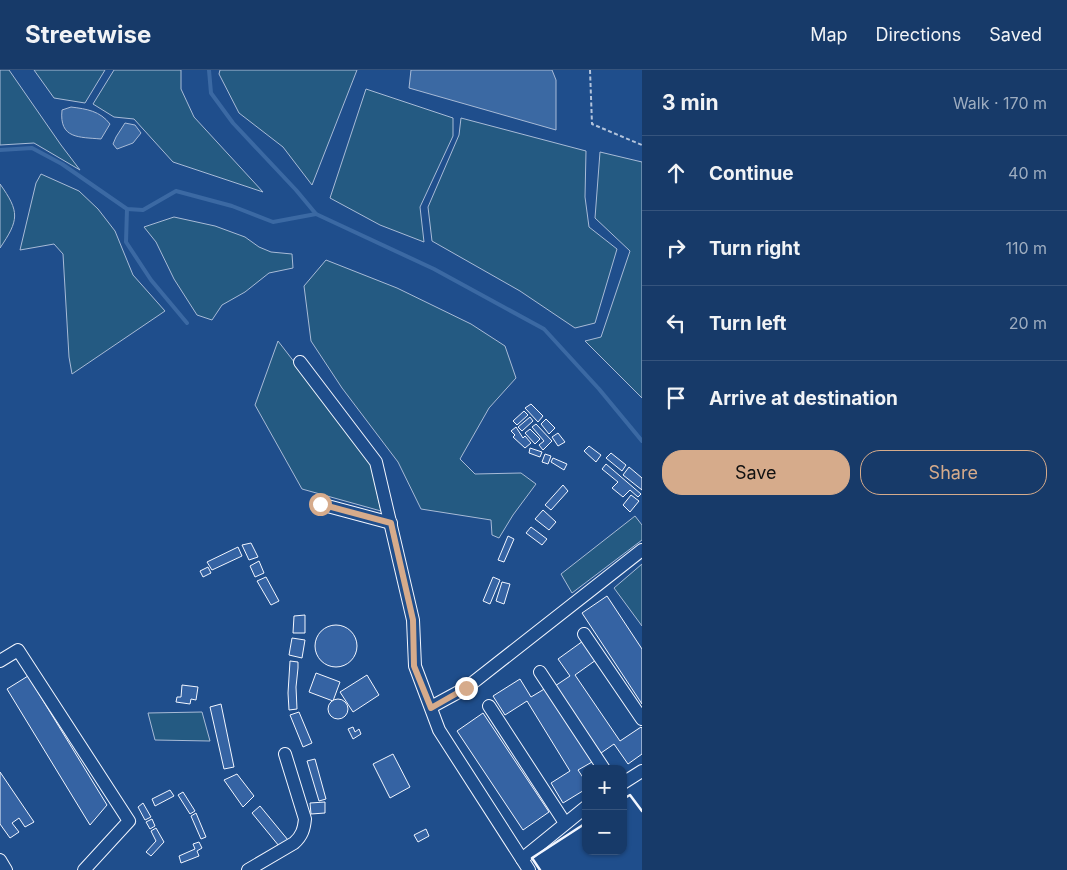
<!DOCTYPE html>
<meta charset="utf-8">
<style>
body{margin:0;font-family:Inter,sans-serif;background:#244571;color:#f1f3f6}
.controls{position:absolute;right:15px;bottom:15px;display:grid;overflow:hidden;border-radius:10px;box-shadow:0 1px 4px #0004}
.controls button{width:45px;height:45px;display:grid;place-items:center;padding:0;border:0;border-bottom:1px solid #36547d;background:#173a69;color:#f1f3f6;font:25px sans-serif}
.stop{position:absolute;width:15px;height:15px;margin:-11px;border:4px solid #d6ab8b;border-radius:50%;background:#fff}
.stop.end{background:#d6ab8b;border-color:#fff;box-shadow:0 1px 5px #0008}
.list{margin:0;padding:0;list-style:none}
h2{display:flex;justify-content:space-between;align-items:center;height:65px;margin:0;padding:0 20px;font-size:21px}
h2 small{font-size:16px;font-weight:400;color:#9eadc0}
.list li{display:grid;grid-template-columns:32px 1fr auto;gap:15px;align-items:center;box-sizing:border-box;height:75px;padding:0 20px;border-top:1px solid #36547d}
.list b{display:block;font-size:19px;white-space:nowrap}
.list em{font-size:16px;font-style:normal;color:#9eadc0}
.actions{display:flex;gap:10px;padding:15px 20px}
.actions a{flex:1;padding:11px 0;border:1px solid #d6ab8b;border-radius:20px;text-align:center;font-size:18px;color:#d6ab8b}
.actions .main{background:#d6ab8b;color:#111}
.icon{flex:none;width:28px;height:28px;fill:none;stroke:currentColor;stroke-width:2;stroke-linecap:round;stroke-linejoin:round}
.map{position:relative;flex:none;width:642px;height:800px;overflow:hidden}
header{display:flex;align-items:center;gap:30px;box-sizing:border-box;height:70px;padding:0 25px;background:#173a69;border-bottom:1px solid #36547d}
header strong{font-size:24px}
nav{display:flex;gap:28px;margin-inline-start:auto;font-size:18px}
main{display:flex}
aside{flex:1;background:#173a69}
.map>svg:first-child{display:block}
</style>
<header>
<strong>Streetwise</strong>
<nav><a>Map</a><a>Directions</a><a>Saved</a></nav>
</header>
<main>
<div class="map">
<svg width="642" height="800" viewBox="0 0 642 800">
<rect width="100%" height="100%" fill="#1f4e8c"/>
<g fill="#245a82" stroke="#a8bbd7">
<polygon points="0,0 9,0 61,75 80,100 34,73 0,75"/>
<polygon points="34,0 105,0 85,33 54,28"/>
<polygon points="114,0 181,0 181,19 194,47 263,122 173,92 134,49 114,47 93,34"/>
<polygon points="220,0 357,0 312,115 283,77 239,43 219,4"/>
<polygon points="366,19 453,48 453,66 420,137 424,172 380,155 330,128"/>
<polygon points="461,48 586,81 585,127 589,157 617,179 595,253 575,258 520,221 432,171 428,137 459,65"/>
<polygon points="600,82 642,92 642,328 585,271 601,267 630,181 595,148"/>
<polygon points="41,104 79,121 98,139 115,161 133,205 165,241 72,304 69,287 63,184 54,174 20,180 36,113"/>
<path d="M0 114C20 142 19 150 0 178Z"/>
<polygon points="174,147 215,156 245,167 259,177 271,182 292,184 293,198 269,203 245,222 222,235 212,250 197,245 174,209 156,172 144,157"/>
<polygon points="326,190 397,218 471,254 505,276 516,308 489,338 460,389 475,404 521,403 536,414 513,445 499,468 492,465 491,450 421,439 398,392 342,318 311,271 304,216"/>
<polygon points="278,271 370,390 381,441 302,419 255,335"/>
<polygon points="635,446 642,455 642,470 572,523 561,504"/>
<polygon points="642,494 642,556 614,518"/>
<polygon points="202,642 210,671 155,670 148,643"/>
</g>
<g fill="#3b69a3" stroke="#a8bbd7">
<polygon points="411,0 552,0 556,10 556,60 409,18"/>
<path d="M71 37C87 39 100 41 110 54L101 69C79 67 59 69 62 40Z"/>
<polygon points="125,53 135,55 141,63 133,73 117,79 113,74 116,67"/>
</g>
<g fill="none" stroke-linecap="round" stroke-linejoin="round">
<g stroke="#3b69a3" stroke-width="4">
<polyline points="209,0 211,23 233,53 296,120 316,144 434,199 544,259 599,319 642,371"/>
<polyline points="0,80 32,78 62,94 127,139 143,140 176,121 232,136 273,152 316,144"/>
<polyline points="127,139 126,172 151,210 187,253"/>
</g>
</g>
<g fill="#3563a3" stroke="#f2f6ff">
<polygon points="531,334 543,346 538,352 525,338"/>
<polygon points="524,341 528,345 517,355 513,351"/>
<polygon points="530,347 533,351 522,361 518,357"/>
<polygon points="546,349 555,358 549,364 541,354"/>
<polygon points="536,354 552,371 543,380 539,375 544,371 532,357"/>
<polygon points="516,357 523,368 525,366 531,373 525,378 513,367 515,365 511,361"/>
<polygon points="530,359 540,369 535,374 525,363"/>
<polygon points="558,363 565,372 558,376 552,367"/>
<polygon points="589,376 601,385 596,392 584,381"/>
<polygon points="530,378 542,382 540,387 529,383"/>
<polygon points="611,383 626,395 622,401 606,388"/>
<polygon points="545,384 551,386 548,394 542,392"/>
<polygon points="553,388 567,394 564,400 551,392"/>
<polygon points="606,394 641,424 638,427 630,420 623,427 612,418 618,412 602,399"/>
<polygon points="629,397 642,408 642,420 623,405"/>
<polygon points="563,415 568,421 551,440 545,435"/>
<polygon points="631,425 639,431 630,442 623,435"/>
<polygon points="543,440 556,452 549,460 535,449"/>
<polygon points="531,457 547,469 542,475 526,463"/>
<polygon points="508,466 514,469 504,492 498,490"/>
<polygon points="251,473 258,487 249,490 242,475"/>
<polygon points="238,477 242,486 212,500 207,492"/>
<polygon points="259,491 264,503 255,507 250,496"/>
<polygon points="208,497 211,503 203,507 200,501"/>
<polygon points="266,507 279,531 271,535 257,511"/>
<polygon points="493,507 500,510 490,534 483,531"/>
<polygon points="502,512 510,514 504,534 496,531"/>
<polygon points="607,526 642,579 642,634 582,543"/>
<polygon points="305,545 305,563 293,563 294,546"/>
<circle cx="336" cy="576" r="21"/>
<polygon points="292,568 305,570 302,588 289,585"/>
<polygon points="583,571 596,590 575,605 620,671 641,657 642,658 642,684 628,694 614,674 601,683 555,616 570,606 558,589"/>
<polygon points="290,591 298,592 298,598 296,617 297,639 289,640 288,623"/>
<polygon points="316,603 340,612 333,631 309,622"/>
<polygon points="367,605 379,625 353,642 340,622"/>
<polygon points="28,606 107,735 90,755 7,619"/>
<polygon points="520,609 531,627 546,618 592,692 578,700 586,712 586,719 563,733 551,713 570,701 527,631 505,645 493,626"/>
<polygon points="182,615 198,617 196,630 191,629 190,634 176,632 177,627 181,627"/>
<circle cx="338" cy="639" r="10"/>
<polygon points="221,634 234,697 224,699 210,637"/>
<polygon points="299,642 312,673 303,677 290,645"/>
<polygon points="483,643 549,742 523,760 457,661"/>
<polygon points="353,657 355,662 359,659 361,664 353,669 348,659"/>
<polygon points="393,684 410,717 390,728 373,694"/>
<polygon points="315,689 326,729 319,731 307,691"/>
<polygon points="0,702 34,752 25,757 19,748 12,753 19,762 10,768 0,754"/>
<polygon points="237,704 254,726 243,737 224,710"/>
<polygon points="170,720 174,726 155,736 152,729"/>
<polygon points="183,722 195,741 190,744 178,725"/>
<polygon points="325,732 325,743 311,744 310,733"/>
<polygon points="143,733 151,747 145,750 138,737"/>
<polygon points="260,736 288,770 279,776 252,743"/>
<polygon points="196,743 206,767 201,769 191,746"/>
<polygon points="152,749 155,756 150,759 146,752"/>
<polygon points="156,758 164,772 151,786 146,782 156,771 151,761"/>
<polygon points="426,759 429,766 418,772 414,765"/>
<polygon points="199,772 202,778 197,781 199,786 181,793 179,786 195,779 193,774"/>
</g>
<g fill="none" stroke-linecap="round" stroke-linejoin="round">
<defs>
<g id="minor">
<polyline points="300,292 376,392 413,550 415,596 439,660 529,800"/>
<polyline points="320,434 391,453"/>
<polyline points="584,564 642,649"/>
<polyline points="0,591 18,580 129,751 84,800"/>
<polyline points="540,602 604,699"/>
<polyline points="489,636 565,753"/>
<polyline points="431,637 466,618 642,480"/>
<polyline points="623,713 642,701"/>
<polyline points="522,789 586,737"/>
<polyline points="0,790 6,800"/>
<path d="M248 800 294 773C302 766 304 759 305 749L285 684"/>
</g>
</defs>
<use href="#minor" stroke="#f2f6ff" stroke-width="14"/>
<polyline stroke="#b3c4dc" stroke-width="2" stroke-dasharray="4 2.5" stroke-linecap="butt" points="590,0 592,54 642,75"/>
<use href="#minor" stroke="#1f4e8c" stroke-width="12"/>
<g stroke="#f2f6ff" stroke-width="2.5">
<polyline points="623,729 630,725 642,741"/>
<polyline points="540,800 532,788 586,753"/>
</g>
</g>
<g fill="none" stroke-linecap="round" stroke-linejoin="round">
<polyline stroke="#d6ab8b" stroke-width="6" points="320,434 391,453 413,550 414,596 431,638 466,618"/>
</g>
</svg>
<div class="controls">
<button>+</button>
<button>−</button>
</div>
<div class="stop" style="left:320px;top:434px"></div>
<div class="stop end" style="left:466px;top:618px"></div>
</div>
<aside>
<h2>3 min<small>Walk · 170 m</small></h2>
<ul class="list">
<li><svg class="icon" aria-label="ahead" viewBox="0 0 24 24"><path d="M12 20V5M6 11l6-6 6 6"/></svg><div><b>Continue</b></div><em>40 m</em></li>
<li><svg class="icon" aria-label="right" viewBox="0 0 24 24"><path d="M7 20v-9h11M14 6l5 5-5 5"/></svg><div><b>Turn right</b></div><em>110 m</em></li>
<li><svg class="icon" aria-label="left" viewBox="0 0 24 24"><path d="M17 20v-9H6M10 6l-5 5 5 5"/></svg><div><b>Turn left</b></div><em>20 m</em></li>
<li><svg class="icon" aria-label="arrive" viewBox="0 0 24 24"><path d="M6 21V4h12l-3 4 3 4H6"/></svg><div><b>Arrive at destination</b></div></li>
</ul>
<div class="actions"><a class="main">Save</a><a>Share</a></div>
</aside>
</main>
